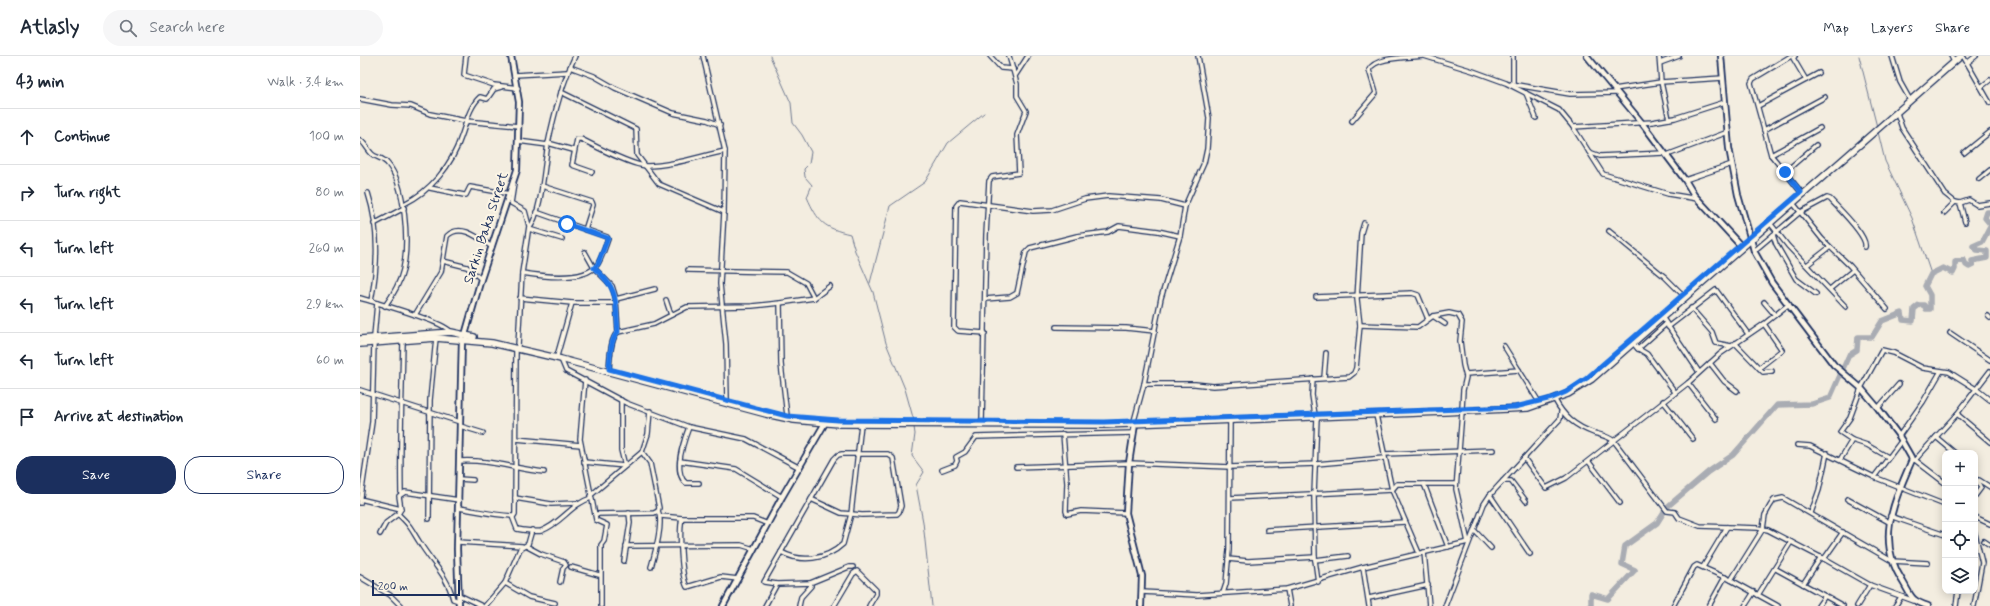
<!DOCTYPE html>
<meta charset="utf-8">
<style>
body{margin:0;font-family:Mynerve,sans-serif;background:#f6f6f7;color:#1f2937}
.controls{position:absolute;right:12px;bottom:12px;display:grid;overflow:hidden;border-radius:8px;box-shadow:0 2px 10px #0003}
.controls button{width:36px;height:36px;display:grid;place-items:center;padding:0;border:0;border-bottom:1px solid #e0e1e3;background:#fff;color:#1f2937;font:20px sans-serif}
.scale{position:absolute;left:12px;bottom:10px;width:88px;box-sizing:border-box;padding-left:4px;border:2px solid #1b2f5e;border-top:0;font-size:11px;line-height:14px;white-space:nowrap;color:#1b2f5e;-webkit-text-stroke:3px #fcf5e5;paint-order:stroke}
.stop{position:absolute;width:12px;height:12px;margin:-9px;border:3px solid #1a73e8;border-radius:50%;background:#fff}
.stop.end{background:#1a73e8;border-color:#fff;box-shadow:0 1px 4px #0008}
.list{margin:0;padding:0;list-style:none}
h2{display:flex;justify-content:space-between;align-items:center;height:52px;margin:0;padding:0 16px;font-size:17px}
h2 small{font-size:13px;font-weight:400;color:#747a83}
.list li{display:grid;grid-template-columns:26px 1fr auto;gap:12px;align-items:center;box-sizing:border-box;height:56px;padding:0 16px;border-top:1px solid #e0e1e3}
.list b{display:block;font-size:15px;white-space:nowrap}
.list em{font-size:13px;font-style:normal;color:#747a83}
.actions{display:flex;gap:8px;padding:12px 16px}
.actions a{flex:1;padding:9px 0;border:1px solid #1b2f5e;border-radius:16px;text-align:center;font-size:14px;color:#1b2f5e}
.actions .main{background:#1b2f5e;color:#fff}
.icon{flex:none;width:22px;height:22px;fill:none;stroke:currentColor;stroke-width:2;stroke-linecap:round;stroke-linejoin:round}
.map{position:relative;flex:none;width:1630px;height:550px;overflow:hidden}
header{display:flex;align-items:center;gap:24px;box-sizing:border-box;height:56px;padding:0 20px;background:#fff;border-bottom:1px solid #e0e1e3}
header strong{font-size:19px}
nav{display:flex;gap:22px;margin-inline-start:auto;font-size:14px}
.search{width:280px;height:36px;background:#f6f6f7;display:flex;align-items:center;gap:10px;box-sizing:border-box;padding:0 14px;border-radius:22px;color:#747a83;font-size:15px}
main{display:flex}
aside{flex:1;background:#fff}
.map>svg:first-child{display:block}
</style>
<header>
<strong>Atlasly</strong>
<div class="search"><svg class="icon" aria-label="search" viewBox="0 0 24 24"><circle cx="10" cy="10" r="6"/><path d="M15 15l6 6"/></svg>Search here</div>
<nav><a>Map</a><a>Layers</a><a>Share</a></nav>
</header>
<main>
<aside>
<h2>43 min<small>Walk · 3.4 km</small></h2>
<ul class="list">
<li><svg class="icon" aria-label="ahead" viewBox="0 0 24 24"><path d="M12 20V5M6 11l6-6 6 6"/></svg><div><b>Continue</b></div><em>100 m</em></li>
<li><svg class="icon" aria-label="right" viewBox="0 0 24 24"><path d="M7 20v-9h11M14 6l5 5-5 5"/></svg><div><b>Turn right</b></div><em>80 m</em></li>
<li><svg class="icon" aria-label="left" viewBox="0 0 24 24"><path d="M17 20v-9H6M10 6l-5 5 5 5"/></svg><div><b>Turn left</b></div><em>260 m</em></li>
<li><svg class="icon" aria-label="left" viewBox="0 0 24 24"><path d="M17 20v-9H6M10 6l-5 5 5 5"/></svg><div><b>Turn left</b></div><em>2.9 km</em></li>
<li><svg class="icon" aria-label="left" viewBox="0 0 24 24"><path d="M17 20v-9H6M10 6l-5 5 5 5"/></svg><div><b>Turn left</b></div><em>60 m</em></li>
<li><svg class="icon" aria-label="arrive" viewBox="0 0 24 24"><path d="M6 21V4h12l-3 4 3 4H6"/></svg><div><b>Arrive at destination</b></div></li>
</ul>
<div class="actions"><a class="main">Save</a><a>Share</a></div>
</aside>
<div class="map">
<svg width="1630" height="550" viewBox="0 0 1630 550">
<rect width="100%" height="100%" fill="#f3ede0"/>
<filter id="ink" filterUnits="userSpaceOnUse"><feTurbulence type="fractalNoise" baseFrequency=".025" numOctaves="2"/><feDisplacementMap in="SourceGraphic" scale="8" xChannelSelector="R" yChannelSelector="G"/><feConvolveMatrix kernelMatrix="1 2 1 2 8 2 1 2 1" color-interpolation-filters="sRGB"/></filter>
<g filter="url(#ink)">
<g fill="none" stroke-linecap="round" stroke-linejoin="round">
<g stroke="#707a91" stroke-width="1">
<path d="M410 0 431 47 433 67 442 79 451 96 449 108 444 113 445 121 452 129 447 141C458 166 464 172 490 178L495 195 513 236 526 287 545 333 554 365"/>
<polyline points="1499,0 1517,71"/>
<polyline points="1518,76 1525,105 1552,162 1571,218"/>
<polyline points="510,227 530,150 565,126 588,87 624,57"/>
<polyline points="554,371 555,378 552,400 564,416 556,429 563,466 572,550"/>
</g>
<g stroke="#a9acb3" stroke-width="5.5">
<polyline points="1630,156 1627,156 1625,162 1630,168"/>
<polyline points="1231,550 1231,538 1248,543 1275,514 1262,508 1265,490 1297,467 1307,451 1348,416 1373,399 1417,349 1452,348 1470,342 1489,299 1497,294 1498,281 1512,281 1522,265 1542,257 1543,264 1553,265 1554,253 1559,249 1564,249 1566,253 1570,253 1570,239 1565,230 1571,218 1583,212 1593,217 1595,213 1595,206 1604,204 1606,209 1609,211 1613,209 1612,205 1627,202 1627,195 1617,194 1613,190 1622,186 1630,171"/>
</g>
<defs>
<g id="street">
<polyline points="106,0 104,19 134,29 158,32"/>
<polyline points="343,0 365,95 364,156 360,228 366,288 367,345"/>
<polyline points="630,0 641,12 653,13"/>
<polyline points="1064,0 1113,15 1146,27 1199,54 1213,71 1229,96 1240,100 1304,97"/>
<polyline points="1153,0 1153,28"/>
<polyline points="1299,0 1301,26 1309,63"/>
<polyline points="1431,0 1393,23 1391,27 1411,99 1441,136"/>
<polyline points="1435,0 1433,2 1446,24"/>
<polyline points="1532,0 1540,26 1549,42"/>
<polyline points="1591,0 1593,4"/>
<polyline points="1603,0 1630,47"/>
<polyline points="1300,7 1319,0"/>
<polyline points="1607,7 1616,0"/>
<polyline points="210,11 234,20 255,32 313,57 347,64 360,69"/>
<polyline points="155,19 207,16"/>
<polyline points="655,20 668,0"/>
<polyline points="1151,28 1210,38 1257,37"/>
<polyline points="1621,31 1630,24"/>
<polyline points="1254,33 1301,26 1363,22"/>
<polyline points="201,36 276,73 277,99 299,128 364,156"/>
<polyline points="1166,37 1176,62"/>
<polyline points="0,43 32,49 51,50 70,58 106,65 159,70"/>
<polyline points="1398,50 1459,17"/>
<polyline points="1537,57 1542,72 1585,138 1595,146 1600,147 1605,166"/>
<path d="M992 65 1016 37 1009 14C1015 0 1050 2 1063 0"/>
<polyline points="1213,71 1292,66 1315,62 1365,46"/>
<polyline points="1404,74 1465,41"/>
<path d="M0 84C5 87 7 93 12 98 16 102 22 101 27 107 46 128 49 188 43 214 40 227 33 239 25 250"/>
<polyline points="158,85 188,89"/>
<polyline points="188,87 213,94"/>
<polyline points="1229,96 1243,118 1308,138 1338,143"/>
<polyline points="1604,97 1630,76"/>
<polyline points="1307,99 1368,76"/>
<polyline points="1411,99 1460,72"/>
<path d="M232 116 212 109 217 83H221C237 91 270 109 286 110 312 110 340 100 365 95"/>
<polyline points="1425,116 1456,89"/>
<polyline points="1619,123 1630,114"/>
<polyline points="1325,124 1372,108"/>
<polyline points="154,128 151,147 165,155 169,170 162,217 158,290"/>
<polyline points="182,130 232,146 233,149 225,174"/>
<polyline points="70,132 104,139 106,139 110,131 150,138"/>
<path d="M8 137C19 171 18 210 11 245"/>
<polyline points="1433,147 1462,183 1490,210 1527,253"/>
<polyline points="1600,147 1609,144 1617,149 1630,147"/>
<path d="M44 148C71 135 92 109 101 81 106 68 109 51 120 41L127 43 134 33 141 31"/>
<polyline points="1584,157 1595,146"/>
<polyline points="1410,167 1428,190 1486,251"/>
<polyline points="14,168 44,152"/>
<polyline points="1249,175 1305,221 1323,239"/>
<polyline points="1413,179 1416,188 1436,223 1456,238"/>
<path d="M202 183 169 173C182 156 184 110 188 88 194 58 202 28 215 0"/>
<path d="M1394 195 1439 157 1467 142 1470 143C1478 152 1508 180 1505 191"/>
<path d="M225 196 234 212 252 230 256 243 258 276C250 282 250 303 249 313"/>
<polyline points="83,205 107,211 121,223"/>
<polyline points="1447,209 1470,191"/>
<polyline points="328,214 427,216 446,227 454,242"/>
<path d="M162 217C180 220 224 226 237 209 242 202 245 191 248 183L247 181 176 156"/>
<polyline points="1470,233 1493,214"/>
<polyline points="956,241 1052,237 1058,239 1068,263"/>
<path d="M0 242C17 247 83 265 91 276"/>
<polyline points="160,242 212,247 256,247"/>
<polyline points="256,243 295,233"/>
<polyline points="625,243 650,241 657,237 666,196 670,192 717,180 748,176 759,170 798,175 820,180"/>
<polyline points="306,244 311,259"/>
<polyline points="1404,246 1415,259"/>
<polyline points="420,247 421,308 427,360"/>
<polyline points="1331,252 1352,276 1356,287 1371,290"/>
<path d="M55 259 81 216 87 180C101 166 120 183 132 191"/>
<polyline points="1073,260 1085,268"/>
<polyline points="1628,260 1630,262"/>
<polyline points="1302,261 1339,316"/>
<polyline points="1000,269 1058,271 1073,260 1089,257 1098,259 1102,266 1100,285 1103,309 1106,321 1103,334 1102,353"/>
<polyline points="696,271 766,272 795,275"/>
<polyline points="1308,271 1356,234 1388,278"/>
<polyline points="258,276 294,268 327,251 392,250 420,247 454,242 470,230"/>
<polyline points="625,277 598,275 594,271 596,150 600,145 673,155 692,154 725,143 748,140 801,144 825,150"/>
<polyline points="1590,277 1630,304"/>
<polyline points="14,281 17,247"/>
<polyline points="1273,287 1277,292 1287,298 1315,336"/>
<polyline points="1375,287 1403,316 1412,315"/>
<polyline points="1144,290 1179,346"/>
<polyline points="1278,293 1306,268"/>
<polyline points="197,300 212,247"/>
<polyline points="201,303 206,315 266,347 329,371 386,383 440,412"/>
<polyline points="1350,307 1364,325 1377,335"/>
<polyline points="1399,312 1422,294 1404,268"/>
<polyline points="1106,318 1159,314"/>
<polyline points="964,322 966,297"/>
<polyline points="953,323 952,339 955,359"/>
<polyline points="225,324 220,383 236,464 247,469 244,485 241,489 241,550"/>
<polyline points="1328,327 1356,363"/>
<polyline points="784,328 835,328 853,330 989,321 994,317 996,312 1000,269 997,243 1001,177 1004,167"/>
<polyline points="0,334 100,366"/>
<path d="M1195 344C1204 361 1215 370 1234 377 1241 379 1248 380 1254 385L1307 455 1315 456 1319 462 1340 470 1398 472 1408 474 1464 503 1510 529 1554 545"/>
<polyline points="1303,345 1333,383"/>
<polyline points="1518,352 1539,328"/>
<polyline points="1597,358 1630,386"/>
<polyline points="1016,359 1032,434 1059,497"/>
<polyline points="957,361 954,439 955,504 958,526"/>
<polyline points="774,365 784,328 801,242 820,180 825,150 844,107 847,93 849,62 838,0"/>
<polyline points="622,366 626,179 629,125 632,121 659,117 657,79 666,55 657,40 657,28 649,0"/>
<polyline points="100,370 123,377"/>
<path d="M329 371C324 384 312 416 326 427H339"/>
<polyline points="703,378 707,427 706,455 707,458 721,455 766,457"/>
<polyline points="1539,380 1563,346 1581,315"/>
<polyline points="1576,381 1595,397"/>
<polyline points="156,383 221,389"/>
<polyline points="1437,389 1450,390 1514,421 1585,449"/>
<path d="M282 396 290 407 299 452 298 455C304 467 295 497 291 511"/>
<polyline points="1024,398 1133,394"/>
<polyline points="1528,401 1507,389 1492,384 1480,376 1490,362 1501,332 1522,294 1534,297 1563,312 1589,316 1616,333 1630,344"/>
<polyline points="1164,402 1186,432 1206,422 1328,327 1360,298 1404,268 1429,248"/>
<polyline points="1480,404 1492,384"/>
<polyline points="1552,404 1555,404 1597,358 1630,315"/>
<polyline points="1555,404 1585,427"/>
<path d="M100 405C127 403 156 413 184 416"/>
<polyline points="320,405 376,413 422,441"/>
<polyline points="224,406 265,410 261,394 261,344"/>
<polyline points="1229,406 1260,447"/>
<polyline points="656,411 769,407 870,411 956,408 1024,402"/>
<polyline points="582,414 595,409 597,405 596,401 605,396 616,381 774,377"/>
<polyline points="1514,421 1542,384"/>
<polyline points="1615,422 1617,425 1619,424 1630,431"/>
<polyline points="99,423 113,424"/>
<polyline points="1143,425 1151,425 1166,445"/>
<polyline points="1064,428 1088,491"/>
<path d="M41 437C40 387 42 336 43 285"/>
<polyline points="1130,439 1170,498"/>
<polyline points="230,440 282,396 288,378 290,355"/>
<polyline points="1615,440 1621,432 1617,425"/>
<polyline points="155,442 191,448 217,447"/>
<polyline points="870,442 1032,434 1037,428 1096,428"/>
<path d="M0 443 41 453 38 458C51 470 51 473 60 487 71 506 88 520 93 543L99 545"/>
<polyline points="1487,443 1529,466"/>
<polyline points="0,447 12,366 14,286"/>
<path d="M99 452C117 455 134 459 152 460L157 473C162 474 177 476 181 475 201 468 211 448 231 442"/>
<polyline points="41,453 39,440 45,436 99,444"/>
<polyline points="1451,457 1459,434 1467,397"/>
<polyline points="236,458 294,457 298,455"/>
<polyline points="301,460 322,462"/>
<polyline points="1530,460 1585,479"/>
<path d="M153 461 155 458C155 403 156 348 156 293"/>
<polyline points="1615,461 1630,468"/>
<polyline points="69,463 70,344 76,282"/>
<polyline points="907,474 1045,466"/>
<polyline points="1114,474 1131,492"/>
<polyline points="20,478 26,467 38,458"/>
<polyline points="1624,485 1630,489"/>
<polyline points="98,486 162,490"/>
<polyline points="166,490 181,498 204,506 206,509 203,512 200,526"/>
<polyline points="266,490 381,489 394,493"/>
<path d="M421 496C441 507 466 504 483 488L491 458 501 368"/>
<polyline points="1064,496 1069,550"/>
<polyline points="868,503 888,505 955,501"/>
<polyline points="1464,503 1483,476"/>
<polyline points="955,504 988,500"/>
<polyline points="264,505 270,467 269,457"/>
<polyline points="211,511 239,519"/>
<polyline points="1003,511 1009,550"/>
<polyline points="1343,511 1367,471"/>
<polyline points="1416,513 1483,550"/>
<polyline points="0,521 30,539 41,550"/>
<path d="M378 523 361 521 327 531C321 520 319 474 322 462H393L408 468"/>
<polyline points="1371,524 1403,473 1405,459 1410,450 1414,444 1423,442 1532,505 1568,507"/>
<polyline points="145,527 169,541 195,547"/>
<polyline points="450,527 489,511 493,511"/>
<polyline points="1443,528 1461,501"/>
<polyline points="927,533 930,550"/>
<polyline points="782,536 837,539 927,533 1003,511 1108,486 1096,433 1102,356"/>
<polyline points="863,537 866,528 869,494 870,364"/>
<polyline points="99,539 122,550"/>
<polyline points="1398,539 1431,486"/>
<polyline points="1009,542 1068,529"/>
<polyline points="125,550 145,527 160,493 168,488 172,474"/>
<polyline points="405,550 417,528"/>
<polyline points="439,550 441,541 451,530 450,527 417,528 404,526 474,403 478,399 482,398 528,398 533,402 541,450 539,456 537,458 502,459 481,457 451,443"/>
<polyline points="474,550 493,518 497,515 516,534 516,538 509,550"/>
<polyline points="1085,550 1124,448 1130,439 1200,363 1201,356"/>
<polyline points="1313,550 1334,511 1337,509 1371,524 1418,550"/>
<polyline points="1349,550 1365,521"/>
<polyline points="1385,550 1394,536"/>
<polyline points="1458,550 1465,540"/>
<polyline points="1497,550 1510,529"/>
<polyline points="1535,550 1541,541"/>
<polyline points="1596,550 1598,535"/>
<polyline points="1614,550 1622,507 1615,478"/>
</g>
<g id="secondary">
<polyline points="1227,0 1282,67 1325,124 1334,139 1380,189"/>
<polyline points="1361,0 1369,92 1378,139 1390,181"/>
<path d="M1391 183 1394 195 1412 227 1474 309 1501 332 1518 352 1539 380 1551 401 1552 404C1534 446 1515 484 1543 526 1552 541 1550 544 1568 550"/>
<polyline points="105,279 121,223 157,114 159,46 151,0"/>
<polyline points="775,368 769,407 766,457 782,520 781,550"/>
<polyline points="99,550 97,493 102,283"/>
<polyline points="363,550 422,441 465,367"/>
</g>
<g id="primary">
<polyline points="0,283 91,276 114,281"/>
<polyline points="0,288 76,282 132,287 201,303 406,358 434,364 479,368 744,369 1085,356 1168,352 1208,338 1232,323 1601,0"/>
</g>
</defs>
<use href="#street" stroke="#1b2f5e" stroke-width="6"/>
<use href="#secondary" stroke="#1b2f5e" stroke-width="8"/>
<use href="#primary" stroke="#1b2f5e" stroke-width="8"/>
<use href="#street" stroke="#fcf5e5" stroke-width="3.5"/>
<use href="#secondary" stroke="#fcf5e5" stroke-width="4.5"/>
<use href="#primary" stroke="#fcf5e5" stroke-width="5.5"/>
</g>
</g>
<g fill="none" stroke-linecap="round" stroke-linejoin="round" filter="url(#ink)">
<path stroke="#1a73e8" stroke-width="5" d="M207 168 248 182 238 208 234 212C260 234 255 245 258 276 250 282 250 303 249 313L427 360 478 364 744 366 1155 351 1192 342 1206 336 1227 322 1441 136 1425 116"/>
</g>
<g text-anchor="middle" dominant-baseline="central" stroke-width="4" stroke-linejoin="round" paint-order="stroke">
<g font-size="14" fill="#1b2f5e" stroke="#fcf5e5">
<text transform="translate(126 172) rotate(-72)">Sarkin Baka Street</text>
</g>
</g>
</svg>
<div class="controls">
<button>+</button>
<button>−</button>
<button><svg class="icon" aria-label="locate" viewBox="0 0 24 24"><circle cx="12" cy="12" r="6"/><path d="M12 2v4M12 18v4M2 12h4M18 12h4"/></svg></button>
<button><svg class="icon" aria-label="layers" viewBox="0 0 24 24"><path d="M12 4l9 5-9 5-9-5zM3 14l9 5 9-5"/></svg></button>
</div>
<div class="scale">200 m</div>
<div class="stop" style="left:207px;top:168px"></div>
<div class="stop end" style="left:1425px;top:116px"></div>
</div>
</main>
